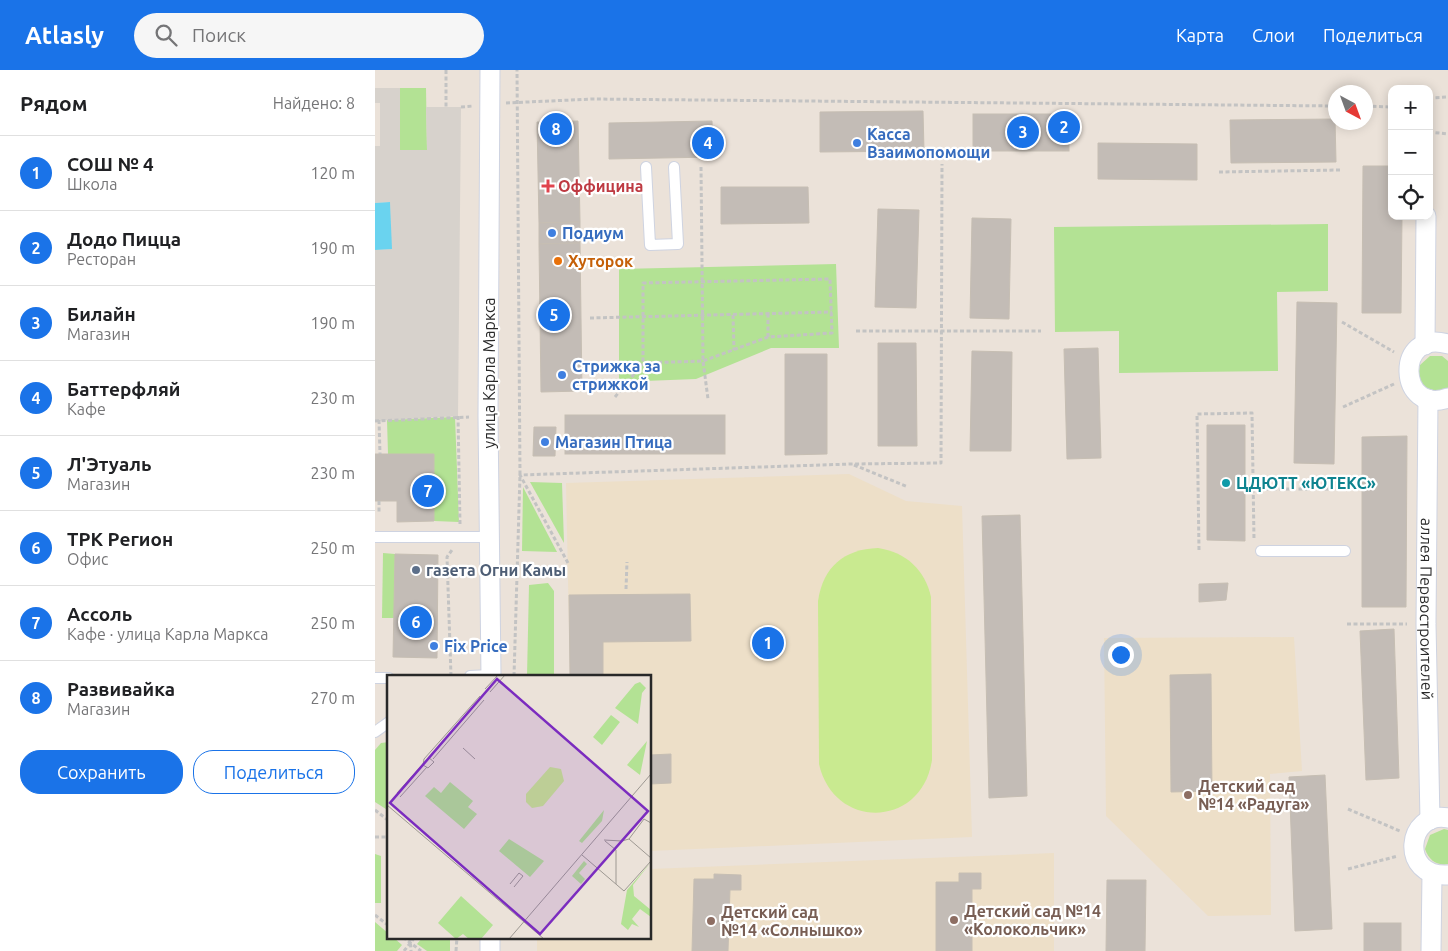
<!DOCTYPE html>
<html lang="ru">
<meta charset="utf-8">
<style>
body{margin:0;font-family:Ubuntu,sans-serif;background:#f6f6f6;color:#202124}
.controls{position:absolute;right:15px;top:15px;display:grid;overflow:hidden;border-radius:10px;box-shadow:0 2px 12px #0003}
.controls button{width:45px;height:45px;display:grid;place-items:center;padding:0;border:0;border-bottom:1px solid #e0e0e0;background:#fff;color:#202124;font:25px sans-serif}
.compass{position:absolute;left:953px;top:15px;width:45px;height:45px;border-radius:50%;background:#fff;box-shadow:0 2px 12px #0003;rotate:139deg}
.you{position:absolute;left:745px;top:584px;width:18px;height:18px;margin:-12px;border:4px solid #fff;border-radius:50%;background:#1a73e8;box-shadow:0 0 0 8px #1a73e833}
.badge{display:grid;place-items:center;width:32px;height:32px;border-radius:50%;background:#1a73e8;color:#fff;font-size:16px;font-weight:700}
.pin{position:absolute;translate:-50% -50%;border:2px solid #fff;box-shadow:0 1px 5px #0006}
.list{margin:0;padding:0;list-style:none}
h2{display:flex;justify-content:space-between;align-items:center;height:65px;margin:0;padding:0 20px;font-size:21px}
h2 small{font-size:16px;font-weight:400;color:#757577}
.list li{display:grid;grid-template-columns:32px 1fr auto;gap:15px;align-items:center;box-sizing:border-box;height:75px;padding:0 20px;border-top:1px solid #e0e0e0}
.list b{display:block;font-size:19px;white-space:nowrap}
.list p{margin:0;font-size:16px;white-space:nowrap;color:#757577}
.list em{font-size:16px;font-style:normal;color:#757577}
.actions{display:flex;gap:10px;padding:15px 20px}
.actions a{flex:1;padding:11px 0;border:1px solid #1a73e8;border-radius:20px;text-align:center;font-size:18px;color:#1a73e8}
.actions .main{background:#1a73e8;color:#fff}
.icon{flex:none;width:28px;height:28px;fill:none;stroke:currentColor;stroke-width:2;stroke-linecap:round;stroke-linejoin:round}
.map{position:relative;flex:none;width:1073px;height:881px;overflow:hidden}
header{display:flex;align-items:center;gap:30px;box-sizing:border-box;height:70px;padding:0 25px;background:#1a73e8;color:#fff}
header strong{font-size:24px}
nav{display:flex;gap:28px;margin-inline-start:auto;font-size:18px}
.search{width:350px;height:45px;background:#f6f6f6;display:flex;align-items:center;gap:12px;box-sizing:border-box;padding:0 18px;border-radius:28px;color:#757577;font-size:19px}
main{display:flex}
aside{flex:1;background:#fff}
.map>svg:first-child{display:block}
</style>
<header>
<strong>Atlasly</strong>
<div class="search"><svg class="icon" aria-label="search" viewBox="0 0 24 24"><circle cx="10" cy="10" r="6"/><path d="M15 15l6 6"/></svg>Поиск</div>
<nav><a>Карта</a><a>Слои</a><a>Поделиться</a></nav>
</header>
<main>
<aside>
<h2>Рядом<small>Найдено: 8</small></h2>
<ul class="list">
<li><span class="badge">1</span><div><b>СОШ № 4</b><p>Школа</p></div><em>120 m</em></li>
<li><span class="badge">2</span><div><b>Додо Пицца</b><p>Ресторан</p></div><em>190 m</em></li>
<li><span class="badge">3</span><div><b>Билайн</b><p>Магазин</p></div><em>190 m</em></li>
<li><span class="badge">4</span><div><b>Баттерфляй</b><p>Кафе</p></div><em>230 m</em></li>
<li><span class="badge">5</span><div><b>Л'Этуаль</b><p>Магазин</p></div><em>230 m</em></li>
<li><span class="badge">6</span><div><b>ТРК Регион</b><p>Офис</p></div><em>250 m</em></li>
<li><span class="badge">7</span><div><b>Ассоль</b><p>Кафе · улица Карла Маркса</p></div><em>250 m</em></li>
<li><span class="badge">8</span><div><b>Развивайка</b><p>Магазин</p></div><em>270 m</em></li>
</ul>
<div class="actions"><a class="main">Сохранить</a><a>Поделиться</a></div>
</aside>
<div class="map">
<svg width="1073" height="881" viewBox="0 0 1073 881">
<rect width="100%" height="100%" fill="#ebe2d9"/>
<g fill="#eddfc8">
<polygon points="474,404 531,431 587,436 597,767 275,781 275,606 195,606 191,413"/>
<polygon points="919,567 927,701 895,704 896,845 833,846 731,746 729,568"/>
<polygon points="679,783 679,881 162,881 162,867 275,867 275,799"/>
</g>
<g fill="#b3e294">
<polygon points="25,18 51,18 52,80 25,80"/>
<polygon points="953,154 953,221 902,222 903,301 744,303 744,261 680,262 679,157"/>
<polygon points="461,194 464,278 396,278 321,309 244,312 244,199"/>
<polygon points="1055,286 1067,286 1073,291 1073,318 1061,322 1049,318 1043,307 1045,295"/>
<polygon points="80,347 84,452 59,451 59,384 13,384 12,350"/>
<polygon points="155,412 187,413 189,473"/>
<polygon points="148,417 182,482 147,481"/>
<polygon points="8,483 20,484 19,548 7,548"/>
<polygon points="173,513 179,521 179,606 152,606 154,515"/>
<polygon points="14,672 14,741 0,732 0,680 6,673"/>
<path d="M1069 759 1073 760V794C1061 796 1054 790 1050 779L1055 765Z"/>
<polygon points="0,784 6,786 6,833 0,833"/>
<polygon points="0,852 14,864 14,867 18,867 27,875 22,881 0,881"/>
<polygon points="48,867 75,867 75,881 52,881 42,874"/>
</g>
<path fill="#c9ea90" d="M503 478C531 482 550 500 556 527L557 690C547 758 459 761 444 694L443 531C448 497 469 479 503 478Z"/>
<polygon fill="#d7d2cc" points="0,18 25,18 25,80 52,80 51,37 86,37 83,346 0,351 0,180 16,179 15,132 0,133 0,76 5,76 5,33 0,33"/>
<polygon fill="#6ad3ef" points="15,132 17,179 0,180 0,133"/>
<g fill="#c3bcb6" stroke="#c6beb3">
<polygon points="548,41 549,81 445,82 445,42"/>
<rect x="598" y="44" width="96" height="37"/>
<polygon points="960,49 961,92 856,93 855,50"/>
<polygon points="203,51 205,152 164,153 162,52"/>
<polygon points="337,51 338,87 234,89 234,53"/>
<polygon points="723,73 822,74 822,110 723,109"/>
<polygon points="988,96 1017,96 1017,146 1027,146 1026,243 987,243"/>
<polygon points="346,117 433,117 434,153 346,154"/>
<polygon points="503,139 544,140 541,238 500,237"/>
<polygon points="597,148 636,149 634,249 595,248"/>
<polygon points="205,152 205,173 164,174 164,153"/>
<polygon points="205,173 207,321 166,322 164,174"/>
<polygon points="922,232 962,233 959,394 919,393"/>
<polygon points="503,273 541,273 542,376 503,376"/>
<polygon points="723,278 726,388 692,389 689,279"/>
<polygon points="597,281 637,282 636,381 595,381"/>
<polygon points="410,284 452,284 452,384 410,385"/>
<rect x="190" y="345" width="160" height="39"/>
<polygon points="832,355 870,355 870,471 832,470"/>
<polygon points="159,357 181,357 180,386 158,386"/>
<polygon points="1032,366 1031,537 987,537 987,367"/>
<polygon points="0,384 59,384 59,451 22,452 22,431 0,431"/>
<polygon points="645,445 652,726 614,728 607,446"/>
<polygon points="20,484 63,485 62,588 18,587"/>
<polygon points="853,513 851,530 824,532 824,514"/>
<polygon points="315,524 316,571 228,572 228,606 195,606 194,525"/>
<polygon points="1019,559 1024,708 991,710 985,561"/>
<polygon points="836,604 837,721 796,722 795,605"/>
<polygon points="296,684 296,713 275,714 275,685"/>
<polygon points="950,705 957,859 920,861 914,707"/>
<polygon points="584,803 606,803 606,819 597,819 597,881 561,881 561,812 584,812"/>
<polygon points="339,804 366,805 366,820 355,820 353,881 317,881 319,809 339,809"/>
<polygon points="732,810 771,810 770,881 731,881"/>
<rect x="989" y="853" width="37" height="28"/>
</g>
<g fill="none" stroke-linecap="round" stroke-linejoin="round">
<defs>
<g id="lane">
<polyline points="271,97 275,175 303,174 299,97"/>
<polyline points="0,467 113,467"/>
<polyline points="886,481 970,481"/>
<polyline points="95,606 116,605"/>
<polyline points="0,608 14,608"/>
<polyline points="0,662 14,652"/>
</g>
<g id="street">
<polyline points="115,0 113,346 116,606"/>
<path d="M1073 274C1019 258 1023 346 1073 328"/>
<polyline points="1050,275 1051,146"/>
<path id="s1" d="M1053 329 1051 554 1055 750"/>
<path d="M1073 748C1031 740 1024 808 1073 805"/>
<polyline points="115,881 115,867"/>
<polyline points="1056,881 1057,804"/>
</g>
</defs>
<use href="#lane" stroke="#ced3e1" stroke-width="12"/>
<use href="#street" stroke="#ced3e1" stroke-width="21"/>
<g stroke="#c3c3c3" stroke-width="3" stroke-dasharray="4 2.5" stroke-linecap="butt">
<polyline points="71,0 71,37"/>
<polyline points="1054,28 1073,27"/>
<polyline points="131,33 218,29 961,36"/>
<polyline points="991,36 1017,37"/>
<polyline points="86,37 98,36"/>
<polyline points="1054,62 1073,64"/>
<polyline points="326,97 328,291 333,329"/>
<polyline points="844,102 965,100"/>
<polyline points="358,245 359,280"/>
<polyline points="215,248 457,242"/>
<polyline points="967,252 1019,282"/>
<polyline points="481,261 666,261"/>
<polyline points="393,267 393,243"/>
<polyline points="240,327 268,293 268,213 455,209 457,263 393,267 328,291 268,293"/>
<polyline points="968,337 1019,314"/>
<polyline points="83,346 85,454"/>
<polyline points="4,350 5,384"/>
<polyline points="0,351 94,347"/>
<polyline points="479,395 533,417"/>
<polyline points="878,419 969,419"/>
<polyline points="4,431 4,444"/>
<polyline points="824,480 822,344 877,343 879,470"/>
<polyline points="193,493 145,405 476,394 566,393 567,94"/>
<polyline points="251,519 252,492"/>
<polyline points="972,554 1032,554"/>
<polyline points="76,606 72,487 77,480"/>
<polyline points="139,606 145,405 142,0"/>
<polyline points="973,739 1025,761"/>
<polyline points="0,740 14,751"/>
<polyline points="0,767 14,767"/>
<polyline points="973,799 1023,786"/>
<polyline points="0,845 14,856"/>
<polyline points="28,867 46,881"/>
<polyline points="35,867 36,881"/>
<polyline points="29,881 40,867"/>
<polyline points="81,881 82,867"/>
</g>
<use href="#lane" stroke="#fff" stroke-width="10"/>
<use href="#street" stroke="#fff" stroke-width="19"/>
</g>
<g fill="#3f7fe0" stroke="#fff" stroke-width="2">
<circle cx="482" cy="73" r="5"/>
<circle cx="177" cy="163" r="5"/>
<circle cx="187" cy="305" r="5"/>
<circle cx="170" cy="372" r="5"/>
<circle cx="59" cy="576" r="5"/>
</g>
<path fill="#e0444e" stroke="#fff" stroke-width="2" d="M170.5 108.5h5v5h5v5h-5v5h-5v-5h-5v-5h5z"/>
<circle fill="#e8710a" stroke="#fff" stroke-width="2" cx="183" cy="191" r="5"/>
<circle fill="#0f9aa8" stroke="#fff" stroke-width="2" cx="851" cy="413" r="5"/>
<circle fill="#5c6f8a" stroke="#fff" stroke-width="2" cx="41" cy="500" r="5"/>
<g fill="#8d6e63" stroke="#fff" stroke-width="2">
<circle cx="813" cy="725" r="5"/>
<circle cx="579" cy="850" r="5"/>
<circle cx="336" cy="851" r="5"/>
</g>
<g text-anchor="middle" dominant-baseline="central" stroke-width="4.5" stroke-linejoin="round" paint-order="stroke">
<g font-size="16" font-weight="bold" fill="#366cbe" stroke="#fff" text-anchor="start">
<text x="492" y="64">Касса<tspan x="492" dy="18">Взаимопомощи</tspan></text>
<text x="187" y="163">Подиум</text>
<text x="197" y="296">Стрижка за<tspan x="197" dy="18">стрижкой</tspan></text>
<text x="180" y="372">Магазин Птица</text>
<text x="69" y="576">Fix Price</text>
</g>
<g font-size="16" font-weight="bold" fill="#be3a42" stroke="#fff" text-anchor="start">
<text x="183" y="116">Оффицина</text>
</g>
<g font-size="16" font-weight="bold" fill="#c56008" stroke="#fff" text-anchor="start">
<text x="193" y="191">Хуторок</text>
</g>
<g font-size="16" fill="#282828" stroke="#fff">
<text transform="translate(114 303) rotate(-90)">улица Карла Маркса</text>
<text stroke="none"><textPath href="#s1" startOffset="210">аллея Первостроителей</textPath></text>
</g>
<g font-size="16" font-weight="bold" fill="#0d838f" stroke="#fff" text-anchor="start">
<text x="861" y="413">ЦДЮТТ «ЮТЕКС»</text>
</g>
<g font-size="16" font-weight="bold" fill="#4e5e75" stroke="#fff" text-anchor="start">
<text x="51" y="500">газета Огни Камы</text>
</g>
<g font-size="16" font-weight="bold" fill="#785e54" stroke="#fff" text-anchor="start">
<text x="823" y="716">Детский сад<tspan x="823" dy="18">№14 «Радуга»</tspan></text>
<text x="589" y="841">Детский сад №14<tspan x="589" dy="18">«Колокольчик»</tspan></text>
<text x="346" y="842">Детский сад<tspan x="346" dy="18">№14 «Солнышко»</tspan></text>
</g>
</g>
<g transform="translate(12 605)">
<rect width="264" height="264" fill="#ebe2d9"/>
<path d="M253 7 259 13 255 18 251 49 228 33 248 9ZM224 40 233 47 215 70 206 62ZM260 66 253 100 240 90ZM63 107 86 126 81 132 90 139 77 154 38 121 47 112 54 118ZM217 135 215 146 195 168 192 166ZM122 164 157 186 143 202 112 176ZM197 186 200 189 192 198 198 204 194 209 185 201ZM264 187 246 210 247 221 264 235V242L253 234 245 244 252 252 245 249 241 255 234 249 240 215ZM74 221 106 250 94 264H82L76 259 69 264 51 248Z" fill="#b3e294"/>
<path d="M163 92 174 94 177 106 156 131 145 133 139 127V119Z" fill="#c9ea90"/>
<path fill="none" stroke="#9d9892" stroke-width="1" d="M98 14 111 0M103 17 118 0M76 73 88 84M41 82 47 87 41 93 36 90 37 84 93 21M46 84 97 25M10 118 36 89M13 122 40 92M0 130 157 264M242 164 264 183M217 165 235 166 242 164 257 144 264 148M218 166 229 175V209M195 180 237 216 264 186M123 209 132 198 136 201 127 212M122 264 264 99"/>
<path fill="#7b2cbf" fill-opacity="0.15" stroke="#7b2cbf" stroke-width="2.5" d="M110 4 261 136 153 259 3 128Z"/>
<rect width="264" height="264" fill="none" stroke="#282828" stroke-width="2.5"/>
</g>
</svg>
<div class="controls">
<button>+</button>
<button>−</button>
<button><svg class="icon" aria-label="locate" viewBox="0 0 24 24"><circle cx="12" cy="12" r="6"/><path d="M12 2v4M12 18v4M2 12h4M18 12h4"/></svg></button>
</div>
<svg class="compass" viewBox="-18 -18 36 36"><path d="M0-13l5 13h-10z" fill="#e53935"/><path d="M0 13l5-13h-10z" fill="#757577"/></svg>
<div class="you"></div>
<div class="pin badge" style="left:393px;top:573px">1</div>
<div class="pin badge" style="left:689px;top:57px">2</div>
<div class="pin badge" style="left:648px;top:62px">3</div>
<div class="pin badge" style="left:333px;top:73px">4</div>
<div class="pin badge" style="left:179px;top:245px">5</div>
<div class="pin badge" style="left:41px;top:552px">6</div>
<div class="pin badge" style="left:53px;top:421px">7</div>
<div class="pin badge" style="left:181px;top:59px">8</div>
</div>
</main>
